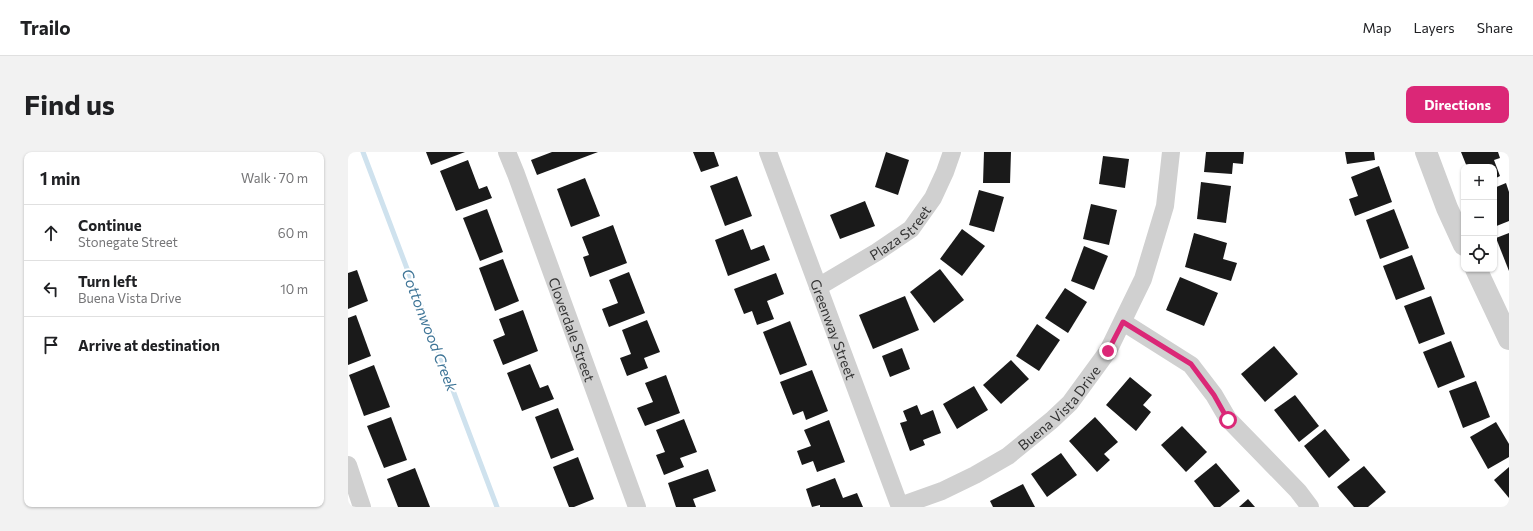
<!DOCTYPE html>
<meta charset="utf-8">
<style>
body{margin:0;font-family:Commissioner,sans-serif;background:#f2f2f2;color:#202124}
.controls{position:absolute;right:12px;top:12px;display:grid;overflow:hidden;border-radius:8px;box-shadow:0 1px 3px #0004}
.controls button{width:36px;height:36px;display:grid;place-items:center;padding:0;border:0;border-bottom:1px solid #e0e0e0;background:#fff;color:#202124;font:20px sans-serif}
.stop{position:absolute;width:12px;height:12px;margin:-9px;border:3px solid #db2777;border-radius:50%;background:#fff}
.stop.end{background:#db2777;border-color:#fff;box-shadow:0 1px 4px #0008}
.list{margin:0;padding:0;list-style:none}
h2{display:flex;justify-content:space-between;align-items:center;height:52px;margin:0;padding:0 16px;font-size:17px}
h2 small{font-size:13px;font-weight:400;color:#757577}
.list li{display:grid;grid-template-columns:26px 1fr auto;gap:12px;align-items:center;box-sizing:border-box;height:56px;padding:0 16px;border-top:1px solid #e0e0e0}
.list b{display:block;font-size:15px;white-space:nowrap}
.list p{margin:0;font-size:13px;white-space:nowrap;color:#757577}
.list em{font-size:13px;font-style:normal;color:#757577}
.icon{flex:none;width:22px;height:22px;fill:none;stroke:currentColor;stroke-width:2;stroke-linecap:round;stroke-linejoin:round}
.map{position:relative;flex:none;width:1161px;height:355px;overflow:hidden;border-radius:8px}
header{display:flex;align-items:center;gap:24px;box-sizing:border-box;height:56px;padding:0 20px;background:#fff;border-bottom:1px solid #e0e0e0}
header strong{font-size:19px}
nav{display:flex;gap:22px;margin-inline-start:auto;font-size:14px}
.intro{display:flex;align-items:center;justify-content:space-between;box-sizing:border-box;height:96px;padding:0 24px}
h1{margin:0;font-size:28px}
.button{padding:10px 18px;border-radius:8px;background:#db2777;color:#fff;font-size:14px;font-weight:700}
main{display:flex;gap:24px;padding:0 24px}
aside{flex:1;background:#fff;border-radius:8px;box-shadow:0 1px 3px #0004}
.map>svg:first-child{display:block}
</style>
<header>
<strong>Trailo</strong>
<nav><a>Map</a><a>Layers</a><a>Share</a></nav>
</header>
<div class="intro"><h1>Find us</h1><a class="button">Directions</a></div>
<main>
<aside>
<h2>1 min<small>Walk · 70 m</small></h2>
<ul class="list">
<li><svg class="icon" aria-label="ahead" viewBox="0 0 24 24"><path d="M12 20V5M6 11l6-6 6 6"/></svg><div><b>Continue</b><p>Stonegate Street</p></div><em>60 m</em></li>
<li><svg class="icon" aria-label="left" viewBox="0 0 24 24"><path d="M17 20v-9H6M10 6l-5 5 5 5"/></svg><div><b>Turn left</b><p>Buena Vista Drive</p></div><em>10 m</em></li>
<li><svg class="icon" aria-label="arrive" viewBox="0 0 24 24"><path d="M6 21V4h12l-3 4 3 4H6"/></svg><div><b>Arrive at destination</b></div></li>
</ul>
</aside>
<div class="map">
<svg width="1161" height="355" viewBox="0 0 1161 355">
<rect width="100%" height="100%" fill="#fff"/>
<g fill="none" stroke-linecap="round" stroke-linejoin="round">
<polyline stroke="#cfe2ee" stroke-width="5" points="15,0 149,355"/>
</g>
<g fill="#1a1a1a">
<polygon points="78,0 117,0 83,13"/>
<polygon points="204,0 250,0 189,23 183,8"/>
<polygon points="345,0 366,0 371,14 353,20"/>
<polygon points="538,0 561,8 550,43 527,35"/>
<polygon points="636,0 663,0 662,31 635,31"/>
<polygon points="858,0 896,0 895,12 885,11 884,22 856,20"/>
<polygon points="997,0 1026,0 1027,8 999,12"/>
<polygon points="1113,0 1150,0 1152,6 1146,8 1152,24 1146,27 1146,15 1119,15"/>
<polygon points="755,4 781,7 777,36 751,32"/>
<polygon points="120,8 131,37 139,34 144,46 108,59 92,19"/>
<polygon points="1031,14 1044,50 1007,64 1001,47 1010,44 1003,25"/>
<polygon points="389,24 404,64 377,74 362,34"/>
<polygon points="237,26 252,64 223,75 209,37"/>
<polygon points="853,30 883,34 878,71 849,67"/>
<polygon points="1158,31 1161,40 1161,69 1146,75 1146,36"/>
<polygon points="631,38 656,45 646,80 621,73"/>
<polygon points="517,49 527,74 492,87 482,63"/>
<polygon points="743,52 769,58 761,93 735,87"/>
<polygon points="139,57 155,100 132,109 115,66"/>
<polygon points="1046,57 1061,96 1032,107 1018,68"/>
<polygon points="265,73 279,111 242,125 235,105 241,103 234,85"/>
<polygon points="395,77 403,98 416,93 422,108 380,124 367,88"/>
<polygon points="614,77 637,94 614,124 592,107"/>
<polygon points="846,81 879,91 875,107 889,111 883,129 837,115"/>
<polygon points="1161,81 1161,119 1148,86"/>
<polygon points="736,94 760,104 746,138 723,129"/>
<polygon points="1064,103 1077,137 1048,148 1035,114"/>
<polygon points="155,107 171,149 147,159 131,116"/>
<polygon points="592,117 616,148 586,171 562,140"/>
<polygon points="9,118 20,149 0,157 0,121"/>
<polygon points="281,120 297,161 261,175 254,157 270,151 261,128"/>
<polygon points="428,121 436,142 419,149 426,167 409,173 404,159 396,162 386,137"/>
<polygon points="832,125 870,141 856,174 818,158"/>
<polygon points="717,136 739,150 720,181 697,166"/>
<polygon points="557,144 571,178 525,197 511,163"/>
<polygon points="1083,144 1097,182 1071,192 1056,154"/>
<polygon points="175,158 190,199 155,213 145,188 157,183 151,167"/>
<polygon points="8,163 23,204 0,213 0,166"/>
<polygon points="299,168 312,200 296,206 300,216 279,224 272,206 283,202 274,178"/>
<polygon points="442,169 459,213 432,223 415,180"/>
<polygon points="689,172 712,188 691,219 668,204"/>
<polygon points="1103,189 1117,225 1090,236 1075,200"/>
<polygon points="926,194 950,222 917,250 893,222"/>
<polygon points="554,196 562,217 542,225 534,204"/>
<polygon points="663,208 681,227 653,252 635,233"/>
<polygon points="182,212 192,236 200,233 206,247 174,259 159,221"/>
<polygon points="26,213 42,255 16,264 1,223"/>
<polygon points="464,218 480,259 458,268 455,259 445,263 432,230"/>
<polygon points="318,223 332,261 297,274 289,256 305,250 297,231"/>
<polygon points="782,225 804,243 795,253 803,260 788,279 758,253"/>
<polygon points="1128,229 1142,265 1115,276 1101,239"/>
<polygon points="626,234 640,258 609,277 595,252"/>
<polygon points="947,243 971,274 951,290 926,258"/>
<polygon points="569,253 573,263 585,258 593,281 575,288 577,293 562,299 552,271 559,269 555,259"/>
<polygon points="210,256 226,298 203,307 187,265"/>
<polygon points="43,265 59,308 36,316 19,274"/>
<polygon points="747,265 770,290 756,302 762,308 749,320 721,289"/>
<polygon points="336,267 349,300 332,306 336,315 316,323 308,303 317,300 308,278"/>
<polygon points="481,268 497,310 469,320 465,309 454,313 449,299 463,294 456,278"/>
<polygon points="1148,270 1161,292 1161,305 1140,317 1122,285"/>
<polygon points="834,274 859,300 838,320 813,293"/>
<polygon points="977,277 1002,308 981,326 956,294"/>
<polygon points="713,301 729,323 699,345 683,322"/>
<polygon points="230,305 246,347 226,355 221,355 205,315"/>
<polygon points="868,311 892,339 872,355 866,355 846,329"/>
<polygon points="1016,314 1038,340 1020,355 1006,355 989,335"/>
<polygon points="1161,315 1161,346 1146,328"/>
<polygon points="67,316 82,355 50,355 39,327"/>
<polygon points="360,317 368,339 345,347 348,355 328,355 320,331"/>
<polygon points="487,326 495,346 509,341 515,355 472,355 472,353 464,355 458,337"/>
<polygon points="675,332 687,355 645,355 642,349"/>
<polygon points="900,347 907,355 891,355"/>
</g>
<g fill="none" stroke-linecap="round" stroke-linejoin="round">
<g stroke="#d0d0d0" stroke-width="18">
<path id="s1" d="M159 0 168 22 289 355"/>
<path id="s2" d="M420 0 552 355"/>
<path id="s3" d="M470 135 529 100 563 77 585 46 597 20 604 0"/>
<polyline points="775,170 843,213 866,243 880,267 950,339 962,355"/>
<polyline points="0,313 14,355"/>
<path id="s4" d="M552 354 594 339 627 323 660 304 704 268 722 251 760 199 795 127 817 54 823 0"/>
</g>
<g stroke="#d0d0d0" stroke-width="22">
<polyline points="1078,0 1099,56 1116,93"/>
<polyline points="1128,117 1161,187"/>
</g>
</g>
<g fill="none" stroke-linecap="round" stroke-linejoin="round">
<polyline stroke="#db2777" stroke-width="5" points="760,199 775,170 843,212 866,243 880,268"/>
</g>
<g text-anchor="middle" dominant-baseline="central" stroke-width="4" stroke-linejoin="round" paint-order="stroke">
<g font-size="14" fill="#333" stroke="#fff">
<text stroke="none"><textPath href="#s3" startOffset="99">Plaza Street</textPath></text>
<text stroke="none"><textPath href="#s1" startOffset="189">Cloverdale Street</textPath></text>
<text stroke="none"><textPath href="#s2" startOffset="189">Greenway Street</textPath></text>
<text stroke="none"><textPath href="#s4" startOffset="190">Buena Vista Drive</textPath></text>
</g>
<g font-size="15" font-style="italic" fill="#3f7597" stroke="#fff">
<text transform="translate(82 178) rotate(69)">Cottonwood Creek</text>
</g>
</g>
</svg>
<div class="controls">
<button>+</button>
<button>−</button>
<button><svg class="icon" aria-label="locate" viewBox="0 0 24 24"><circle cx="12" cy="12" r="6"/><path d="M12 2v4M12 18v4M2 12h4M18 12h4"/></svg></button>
</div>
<div class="stop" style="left:880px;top:268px"></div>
<div class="stop end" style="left:760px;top:199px"></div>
</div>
</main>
